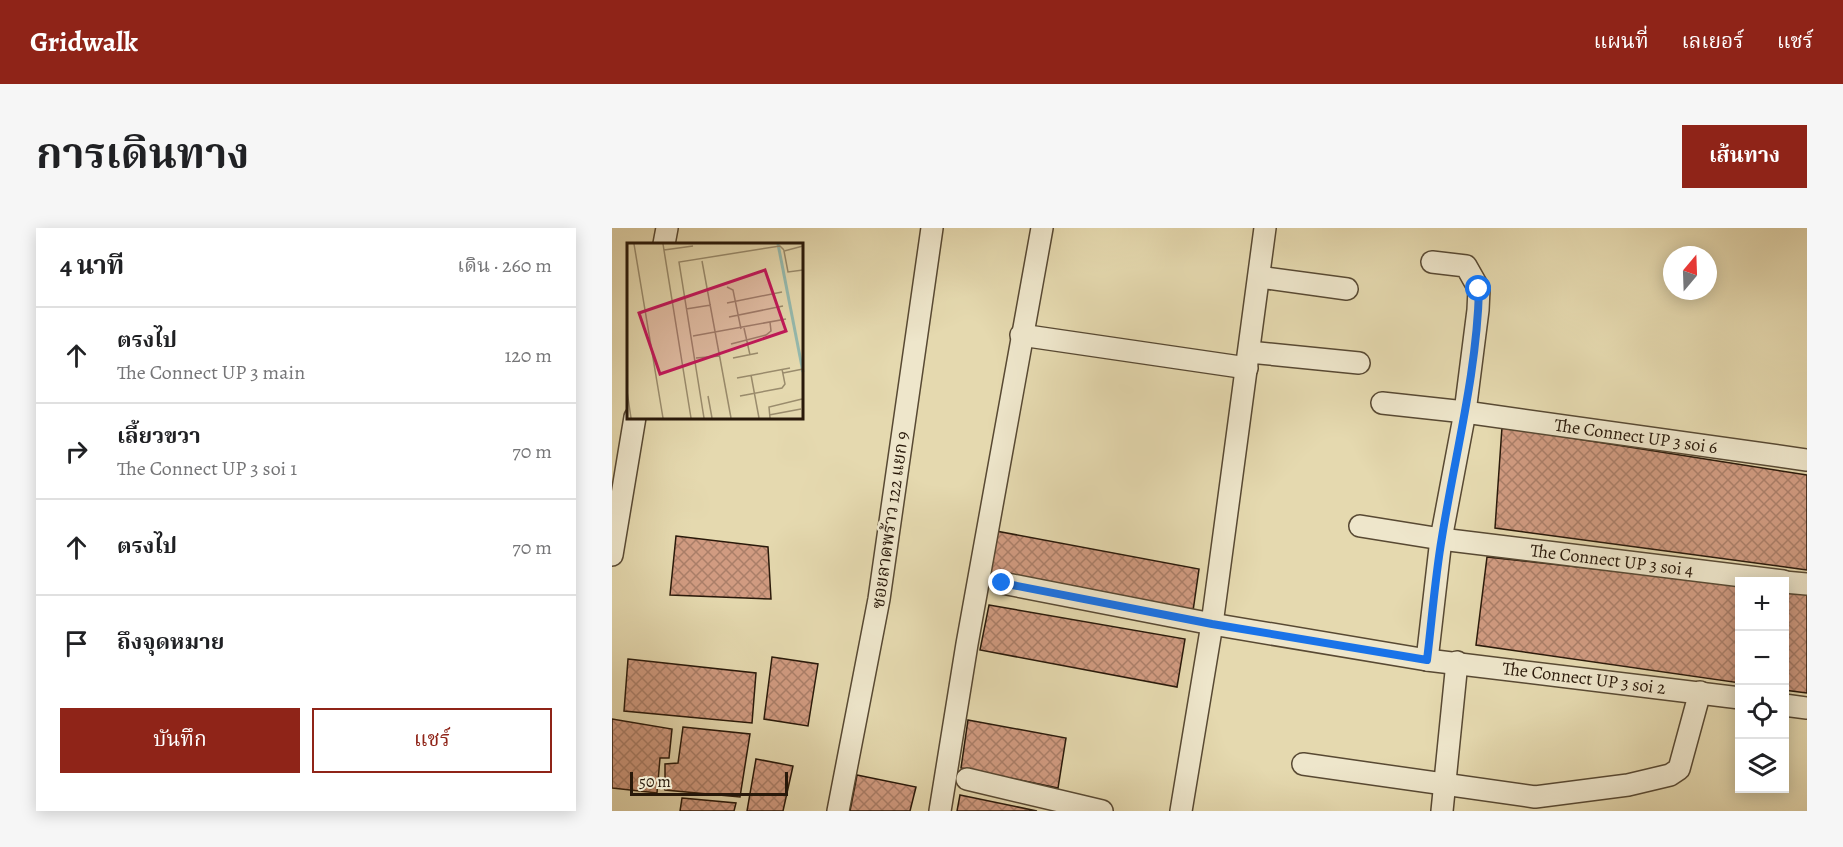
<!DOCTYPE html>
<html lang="th">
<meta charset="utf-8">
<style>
body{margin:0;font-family:Alegreya,"Noto Serif Thai",serif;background:#f6f6f6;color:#202124}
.controls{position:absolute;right:18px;bottom:18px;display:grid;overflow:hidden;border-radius:0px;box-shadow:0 3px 15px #0003}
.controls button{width:54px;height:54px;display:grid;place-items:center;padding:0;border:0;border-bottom:2px solid #e0e0e0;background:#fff;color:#202124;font:30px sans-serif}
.compass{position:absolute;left:1051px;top:18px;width:54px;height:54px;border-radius:50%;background:#fff;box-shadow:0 3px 15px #0003;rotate:19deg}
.scale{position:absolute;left:18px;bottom:15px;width:158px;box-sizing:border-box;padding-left:6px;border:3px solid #29190a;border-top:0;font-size:16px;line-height:21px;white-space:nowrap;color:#29190a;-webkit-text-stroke:4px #eee6cb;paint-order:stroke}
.stop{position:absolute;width:18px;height:18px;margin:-14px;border:4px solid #1a73e8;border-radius:50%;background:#fff}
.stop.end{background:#1a73e8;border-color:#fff;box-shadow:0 2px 6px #0008}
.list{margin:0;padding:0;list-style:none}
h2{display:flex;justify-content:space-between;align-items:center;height:78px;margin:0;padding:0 24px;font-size:26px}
h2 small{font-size:20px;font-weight:400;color:#757577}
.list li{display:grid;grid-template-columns:39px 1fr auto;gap:18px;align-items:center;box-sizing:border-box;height:96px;padding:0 24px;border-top:2px solid #e0e0e0}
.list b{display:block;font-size:22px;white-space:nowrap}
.list p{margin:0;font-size:20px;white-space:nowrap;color:#757577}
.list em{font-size:20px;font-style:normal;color:#757577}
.actions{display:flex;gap:12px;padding:18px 24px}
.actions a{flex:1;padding:14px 0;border:2px solid #8f2418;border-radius:0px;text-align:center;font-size:21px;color:#8f2418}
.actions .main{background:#8f2418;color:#fff}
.icon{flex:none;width:33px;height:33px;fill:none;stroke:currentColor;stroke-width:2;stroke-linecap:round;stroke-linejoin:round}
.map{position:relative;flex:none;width:1195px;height:583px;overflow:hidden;border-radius:0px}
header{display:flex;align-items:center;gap:36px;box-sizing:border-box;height:84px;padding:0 30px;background:#8f2418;color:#fff}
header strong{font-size:28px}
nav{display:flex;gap:33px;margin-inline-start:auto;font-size:21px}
.intro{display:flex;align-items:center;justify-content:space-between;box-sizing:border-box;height:144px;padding:0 36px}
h1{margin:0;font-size:42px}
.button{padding:15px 27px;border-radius:0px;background:#8f2418;color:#fff;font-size:21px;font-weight:700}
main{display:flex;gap:36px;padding:0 36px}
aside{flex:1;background:#fff;border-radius:0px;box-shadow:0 3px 15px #0003}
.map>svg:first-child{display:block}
</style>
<header>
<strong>Gridwalk</strong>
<nav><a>แผนที่</a><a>เลเยอร์</a><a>แชร์</a></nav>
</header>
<div class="intro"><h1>การเดินทาง</h1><a class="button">เส้นทาง</a></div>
<main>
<aside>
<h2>4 นาที<small>เดิน · 260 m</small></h2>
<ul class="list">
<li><svg class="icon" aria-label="ahead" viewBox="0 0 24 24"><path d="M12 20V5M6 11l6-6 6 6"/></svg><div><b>ตรงไป</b><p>The Connect UP 3 main</p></div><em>120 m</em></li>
<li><svg class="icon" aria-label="right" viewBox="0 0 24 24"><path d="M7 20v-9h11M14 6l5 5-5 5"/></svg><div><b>เลี้ยวขวา</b><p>The Connect UP 3 soi 1</p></div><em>70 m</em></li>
<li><svg class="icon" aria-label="ahead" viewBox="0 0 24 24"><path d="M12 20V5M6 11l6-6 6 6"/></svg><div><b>ตรงไป</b></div><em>70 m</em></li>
<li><svg class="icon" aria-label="arrive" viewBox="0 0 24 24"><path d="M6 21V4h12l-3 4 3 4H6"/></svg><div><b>ถึงจุดหมาย</b></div></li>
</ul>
<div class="actions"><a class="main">บันทึก</a><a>แชร์</a></div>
</aside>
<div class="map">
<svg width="1195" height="583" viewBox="0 0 1195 583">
<defs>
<pattern id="building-cross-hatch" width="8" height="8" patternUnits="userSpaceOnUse" patternTransform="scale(1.5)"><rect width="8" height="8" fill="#d19b81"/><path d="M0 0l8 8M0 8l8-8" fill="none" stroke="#aa7e68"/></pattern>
</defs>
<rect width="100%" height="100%" fill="#e5d9af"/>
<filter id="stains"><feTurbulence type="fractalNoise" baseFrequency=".00333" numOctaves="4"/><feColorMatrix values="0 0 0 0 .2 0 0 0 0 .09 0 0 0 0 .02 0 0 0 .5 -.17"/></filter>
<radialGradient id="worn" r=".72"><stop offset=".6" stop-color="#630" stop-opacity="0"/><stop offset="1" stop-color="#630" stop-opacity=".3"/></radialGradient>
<g fill="url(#building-cross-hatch)" stroke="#29190a" stroke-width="1.5">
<polygon points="890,199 1195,247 1195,342 883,300"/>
<polygon points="384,303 587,341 581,383 376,346"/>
<polygon points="64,308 156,319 159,371 58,367"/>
<polygon points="875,329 1128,357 1128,455 864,417"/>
<polygon points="1172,362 1195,364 1195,465 1172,462"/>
<polygon points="377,377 573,411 565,459 368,422"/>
<polygon points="160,429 206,436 196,498 152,491"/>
<polygon points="16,431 144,445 140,495 12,483"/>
<polygon points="0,491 60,501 57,530 48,530 45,565 0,560"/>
<polygon points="356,492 454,510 446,560 349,540"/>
<polygon points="71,499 138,506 128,569 53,562 53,536 66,535"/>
<polygon points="144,531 181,538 171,583 135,583"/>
<polygon points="245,547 304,559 298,583 238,583"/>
<polygon points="348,567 425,583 345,583"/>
<polygon points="70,570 124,575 122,583 68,583"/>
</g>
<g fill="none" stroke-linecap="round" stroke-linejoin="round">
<defs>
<g id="street">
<polyline points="52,16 55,0"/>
<polyline points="647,49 735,61"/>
<polyline points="409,107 635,140"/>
<polyline points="637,124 747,135"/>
<polyline points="770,175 853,184 1195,232"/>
<polyline points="748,298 829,311 1171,353"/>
<polyline points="0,327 23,189"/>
<polyline points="1172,354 1195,356"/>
<polyline points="390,355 600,396 815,432 1128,470"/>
<polyline points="815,432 829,311 853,184 866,82 867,61 854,38 820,34"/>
<polyline points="1172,477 1195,480"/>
<polyline points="691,536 923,569 1016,557 1058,547 1067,541 1088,464"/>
<polyline points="355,551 490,583"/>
<polyline points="226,583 267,371 320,0"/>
<polyline points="328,583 355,416 430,0"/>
<polyline points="569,583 600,396 653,0"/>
<polyline points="830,583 845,434"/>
</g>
</defs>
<use href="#street" stroke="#584933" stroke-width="24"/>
<use href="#street" stroke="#eee6cb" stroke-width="21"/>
</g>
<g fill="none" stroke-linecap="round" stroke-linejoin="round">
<path stroke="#1a73e8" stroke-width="8" d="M390 355 600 396 815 432C820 391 823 350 830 309 843 227 865 144 867 61"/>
</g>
<g text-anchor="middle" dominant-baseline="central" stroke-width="5" stroke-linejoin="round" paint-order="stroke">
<g font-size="18" fill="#29190a" stroke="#eee6cb">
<text transform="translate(1024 208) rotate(8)">The Connect UP 3 soi 6</text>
<text transform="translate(278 292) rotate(-82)">ซอยลาดพร้าว 122 แยก 9</text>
<text transform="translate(1000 332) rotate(7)">The Connect UP 3 soi 4</text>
<text transform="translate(972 450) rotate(7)">The Connect UP 3 soi 2</text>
</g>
</g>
<g transform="translate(15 15)">
<rect width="176" height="176" fill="#e5d9af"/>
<path fill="none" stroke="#96baae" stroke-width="3" d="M151 1 176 129"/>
<path fill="none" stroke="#9a8c6d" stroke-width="1.5" d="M7 1 36 175M36 1 64 175M176 3 157 8 161 29 176 27M37 7 66 3M75 18 104 175M100 44 106 47 114 86M100 60 155 49M59 66 84 62M102 74 156 63M117 85 123 112M66 93 159 76M104 101 139 92 144 88 143 79M69 115 93 113M106 115 131 110M156 130 176 126M124 132 132 175M110 135 163 125M0 148 4 175M81 153 85 175M113 153 155 145 158 141 155 126M142 172 174 166M77 175 52 19 153 3 157 7M143 175 142 164 175 156"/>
<path fill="#c2185b" fill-opacity="0.15" stroke="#c2185b" stroke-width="3" d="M138 27 159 88 33 131 12 70Z"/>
<rect width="176" height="176" fill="none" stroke="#29190a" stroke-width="3"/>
</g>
<rect width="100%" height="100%" filter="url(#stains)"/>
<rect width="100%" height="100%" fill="url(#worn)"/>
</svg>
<div class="controls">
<button>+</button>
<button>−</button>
<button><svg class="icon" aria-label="locate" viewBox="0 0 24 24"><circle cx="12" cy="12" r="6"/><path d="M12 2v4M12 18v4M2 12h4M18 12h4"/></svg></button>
<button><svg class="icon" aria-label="layers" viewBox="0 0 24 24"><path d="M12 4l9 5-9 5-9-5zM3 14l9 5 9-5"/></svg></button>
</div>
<svg class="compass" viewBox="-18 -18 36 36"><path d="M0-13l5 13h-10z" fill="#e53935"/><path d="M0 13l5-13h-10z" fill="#757577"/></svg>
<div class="scale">50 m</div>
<div class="stop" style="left:867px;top:61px"></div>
<div class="stop end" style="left:390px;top:355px"></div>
</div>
</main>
